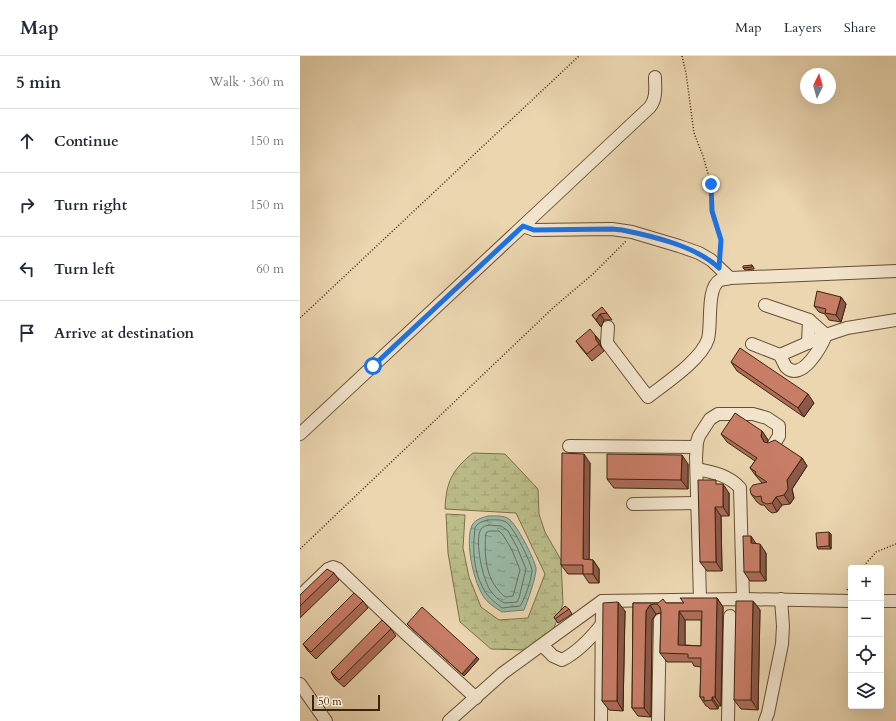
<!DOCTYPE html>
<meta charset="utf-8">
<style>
body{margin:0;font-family:Cardo,serif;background:#f6f6f7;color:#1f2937}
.controls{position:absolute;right:12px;bottom:12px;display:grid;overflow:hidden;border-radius:4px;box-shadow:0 4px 16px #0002}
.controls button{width:36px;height:36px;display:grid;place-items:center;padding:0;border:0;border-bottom:1px solid #e0e1e3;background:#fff;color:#1f2937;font:20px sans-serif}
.compass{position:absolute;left:500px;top:12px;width:36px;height:36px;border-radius:50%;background:#fff;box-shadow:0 4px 16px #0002;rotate:5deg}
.scale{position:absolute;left:12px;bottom:10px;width:68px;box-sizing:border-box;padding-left:4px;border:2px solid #3b240e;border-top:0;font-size:11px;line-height:14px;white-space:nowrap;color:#3b240e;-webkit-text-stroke:3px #f2e4cc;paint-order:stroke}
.stop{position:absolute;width:12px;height:12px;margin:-9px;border:3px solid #1a73e8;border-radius:50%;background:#fff}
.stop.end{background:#1a73e8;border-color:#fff;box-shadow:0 1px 4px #0008}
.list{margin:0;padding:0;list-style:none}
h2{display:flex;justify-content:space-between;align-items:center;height:52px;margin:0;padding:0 16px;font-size:17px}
h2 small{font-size:13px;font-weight:400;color:#747a83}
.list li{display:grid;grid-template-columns:26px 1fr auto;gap:12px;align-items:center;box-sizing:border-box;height:64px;padding:0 16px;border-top:1px solid #e0e1e3}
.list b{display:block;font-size:15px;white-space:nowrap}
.list em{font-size:13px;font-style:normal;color:#747a83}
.icon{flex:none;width:22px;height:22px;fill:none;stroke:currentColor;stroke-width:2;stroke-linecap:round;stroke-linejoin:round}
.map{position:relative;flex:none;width:596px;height:665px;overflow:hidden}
header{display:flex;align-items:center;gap:24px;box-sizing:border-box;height:56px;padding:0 20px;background:#fff;border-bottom:1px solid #e0e1e3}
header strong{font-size:19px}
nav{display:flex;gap:22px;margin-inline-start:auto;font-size:14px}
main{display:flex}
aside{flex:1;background:#fff}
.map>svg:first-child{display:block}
</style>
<header>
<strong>Map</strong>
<nav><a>Map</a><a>Layers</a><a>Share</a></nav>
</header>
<main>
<aside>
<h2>5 min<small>Walk · 360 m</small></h2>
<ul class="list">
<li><svg class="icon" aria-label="ahead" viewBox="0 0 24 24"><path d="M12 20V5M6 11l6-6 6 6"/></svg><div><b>Continue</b></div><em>150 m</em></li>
<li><svg class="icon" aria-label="right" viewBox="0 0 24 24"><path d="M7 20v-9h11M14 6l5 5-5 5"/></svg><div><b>Turn right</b></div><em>150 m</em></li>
<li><svg class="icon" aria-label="left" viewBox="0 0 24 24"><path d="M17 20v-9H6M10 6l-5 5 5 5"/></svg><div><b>Turn left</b></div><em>60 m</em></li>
<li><svg class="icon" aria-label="arrive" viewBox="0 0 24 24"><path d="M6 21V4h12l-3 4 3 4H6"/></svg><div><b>Arrive at destination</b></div></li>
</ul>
</aside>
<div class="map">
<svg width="596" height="665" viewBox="0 0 596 665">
<defs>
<pattern id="wetland-marsh" width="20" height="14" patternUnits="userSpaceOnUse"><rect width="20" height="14" fill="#bbbd89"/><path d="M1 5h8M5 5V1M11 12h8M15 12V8" fill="none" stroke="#a2a275"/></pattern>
<pattern id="water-ripples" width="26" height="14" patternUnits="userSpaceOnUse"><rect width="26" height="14" fill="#99baa7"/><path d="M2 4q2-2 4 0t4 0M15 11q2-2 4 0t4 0" fill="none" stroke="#7e9786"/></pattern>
</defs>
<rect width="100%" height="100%" fill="#ebd6b0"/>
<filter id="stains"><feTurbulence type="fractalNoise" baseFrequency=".005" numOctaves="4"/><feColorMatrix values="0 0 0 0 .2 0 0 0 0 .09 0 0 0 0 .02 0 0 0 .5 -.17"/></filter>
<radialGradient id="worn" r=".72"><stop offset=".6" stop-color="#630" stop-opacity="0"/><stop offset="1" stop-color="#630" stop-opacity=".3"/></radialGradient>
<path fill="url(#wetland-marsh)" stroke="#7b704c" d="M173 397 205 398 238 433 239 458 245 476 261 504 263 548 252 577 227 594 191 593 160 566 148 497 146 458 165 459 163 492 169 521 181 551 199 564 228 562 245 518 216 457 145 453C146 426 152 414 173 397Z"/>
<path fill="url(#water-ripples)" stroke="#737e6a" d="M188 460C194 460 204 459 209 463 217 469 234 502 236 512 237 519 227 547 224 554L202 556C194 551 186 546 182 538 173 522 166 489 171 472 173 464 181 462 188 460Z"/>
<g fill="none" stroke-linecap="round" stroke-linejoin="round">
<g stroke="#6a6f5a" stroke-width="1">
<path d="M188 464C193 464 201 463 206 466 213 470 232 508 232 515 231 524 225 543 220 550L202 552C196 547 190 543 186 537 175 521 173 500 174 482 175 479 174 475 175 472 177 467 183 465 188 464Z"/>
<path d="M189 469 201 470 208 475 217 491 226 513 219 542 217 546 204 547C199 544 194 540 190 534 183 523 174 485 181 473 183 470 186 470 189 469Z"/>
<path d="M190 475H199L203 479 212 494 220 514 213 540C211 540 208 541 206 541 203 540 201 537 199 535 185 519 184 497 186 477Z"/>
</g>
<defs>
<g id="minor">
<path d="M355 21C355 32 357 42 350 51L223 170 234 174 312 173 332 176 379 190 399 197 411 204 430 222 596 215"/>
<polyline points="465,249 509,264 508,287"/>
<path d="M308 271 307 287 348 341C366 327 401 304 408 283 412 269 406 232 420 224 423 223 427 223 430 222"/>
<polyline points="452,288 480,299 526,279 547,272 596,264"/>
<path d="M480 299C482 303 484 308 486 311 502 327 522 289 526 279L509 264"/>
<polyline points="0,378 223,170"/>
<polyline points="269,390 396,391"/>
<path d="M397 413C412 416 429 419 440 432L443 543"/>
<polyline points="333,448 398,447"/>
<polyline points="0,540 28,513 33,511 38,513 105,577 176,642"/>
<polyline points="400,543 396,402 397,386 399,380 410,363 418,358 453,358 467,362 479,370 479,380 474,388"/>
<polyline points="581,545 596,545"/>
<path d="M242 589 253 600 262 604C278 596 291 582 302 568"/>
<polyline points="0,628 26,665"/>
<polyline points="149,665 203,617 302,545 443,543 551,545"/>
<polyline points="301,665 302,545"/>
<polyline points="358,665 360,564"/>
<polyline points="428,665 430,560"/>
<polyline points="465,665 468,657 482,588 483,570 481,543"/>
</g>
</defs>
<use href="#minor" stroke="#675036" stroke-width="14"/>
<g stroke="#3b240e" stroke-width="1.5" stroke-dasharray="1 2" stroke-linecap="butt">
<polyline points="382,0 386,17 394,77 403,100 411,128 412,155 421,184 421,198"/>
<polyline points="0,262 279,0"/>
<polyline points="0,493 254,251 293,218 326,185"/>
<polyline points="562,512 576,496 596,488"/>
<polyline points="547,534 551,528"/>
</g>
<use href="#minor" stroke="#f2e4cc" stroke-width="12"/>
</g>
<g fill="#ac6c59" stroke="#3b240e" fill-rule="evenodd">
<polygon points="452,209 454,212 454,213 445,214 443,212"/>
<polygon points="541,241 546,248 541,266 529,264 525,258 519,256 514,250"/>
<polygon points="307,257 312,264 304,264 301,271 292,259"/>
<polygon points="295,279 300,285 301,291 304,295 292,305 281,292 276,285"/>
<polygon points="431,306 514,347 504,361 437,315"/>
<polygon points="462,375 468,384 467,387 502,402 507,410 492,433 494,442 490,448 482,449 477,456 472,457 468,454 464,449 461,449 457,446 451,438 462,427 456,420 450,412 455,405 427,386 421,378"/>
<polygon points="290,407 289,504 293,504 299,513 299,527 289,527 283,518 268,518 261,509"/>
<polygon points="388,408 388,433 314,432 307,423"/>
<polygon points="419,428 429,437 429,460 421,460 422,515 407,515 400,506"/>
<polygon points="531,478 531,493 518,493 517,491"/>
<polygon points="456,487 466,497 466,525 450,525 444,516"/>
<polygon points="34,517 39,524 0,562 0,539"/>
<path d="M417 542 423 551 421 650H418V653H410L407 650H406L400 641 401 611 394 610 392 606H367L360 597 361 557H360L356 558 352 564 351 661 338 660 332 652 333 547H384ZM385 564H401V590L385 589Z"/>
<polygon points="63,545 68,552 16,603 8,595 3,588"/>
<polygon points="453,545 460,554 458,654 441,653 434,644"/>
<polygon points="269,553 272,558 258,567 254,561"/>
<polygon points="325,555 323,655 309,654 302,645"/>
<polygon points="107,568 177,601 179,603 164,620 109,570"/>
<polygon points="91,573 96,580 44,631 35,623 31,616"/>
</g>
<g fill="#8c5848" stroke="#3b240e">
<polygon points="541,241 546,248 541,266 536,259"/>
<polygon points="300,258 304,264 301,271 296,264"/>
<polygon points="295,279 300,285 301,291 296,284"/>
<polygon points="508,338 514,347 504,361 498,352"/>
<polygon points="462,375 468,384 467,388 464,386 461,380"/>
<polygon points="284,398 290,407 289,513 283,503"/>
<polygon points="382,399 388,408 388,433 381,424"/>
<polygon points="502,402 507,410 492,433 494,442 490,448 484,439 487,424"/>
<polygon points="423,428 429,437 429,460 423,451"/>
<polygon points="476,441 482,449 477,456 472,447"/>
<polygon points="415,451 421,460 422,515 416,506"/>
<polygon points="529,476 531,478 531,493 529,490"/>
<polygon points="451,480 457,489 451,487"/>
<polygon points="460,488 466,497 466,525 460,516"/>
<polygon points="293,504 299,513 299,527 293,518"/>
<polygon points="417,542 423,551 421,650 415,641"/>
<polygon points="453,545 460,554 458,654 451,644"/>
<polygon points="318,546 325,555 323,655 317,645"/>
<polygon points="350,549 356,558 352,564 351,661 344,652 346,555"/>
<polygon points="379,555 385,564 385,598 378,589"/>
<polygon points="177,601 179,603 164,620 162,618"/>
<polygon points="412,641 418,650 418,653 412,644"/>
</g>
<g fill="#c87d67" stroke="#3b240e" fill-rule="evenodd">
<polygon points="452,209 452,211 443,212 443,210"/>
<polygon points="517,235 541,241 536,259 525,257 526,253 514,250"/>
<polygon points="302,251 307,257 300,258 296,264 292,259"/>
<polygon points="290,273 295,279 296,284 299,288 287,298 276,285"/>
<polygon points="440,292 508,338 498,352 431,306"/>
<polygon points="435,357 462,375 461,380 464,386 468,387 475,384 502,402 487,424 488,433 484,439 476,441 472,447 467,448 462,446 461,440 456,441 451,438 450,433 453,429 467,426 455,418 456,416 450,412 457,402 421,378"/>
<polygon points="262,397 284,398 283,503 293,504 293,518 283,518 283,509 261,509"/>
<polygon points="307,398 382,399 381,424 307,423"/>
<polygon points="398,424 416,424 416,428 423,428 423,451 415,451 416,506 400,506"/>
<polygon points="529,476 529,490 517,491 516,477"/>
<polygon points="443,480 451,480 451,487 460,488 460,516 444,516"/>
<polygon points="27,513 34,517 0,550 0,539"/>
<polygon points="54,537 63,545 11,596 3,588"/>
<path d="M380 542H417L415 641H412V644L404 645V641H400L401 602H388V598L360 597 361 555 360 551 357 548H354L350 549 346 555 344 652H332L333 547H358L363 543 366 547H384ZM379 555H402L401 590 378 589Z"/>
<polygon points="436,545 453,545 451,644 434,644"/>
<polygon points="318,546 317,645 302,645 303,547"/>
<polygon points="265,550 269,553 255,563 254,561"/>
<polygon points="122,551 177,601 162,618 107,568"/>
<polygon points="82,564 91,573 39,624 31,616"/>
</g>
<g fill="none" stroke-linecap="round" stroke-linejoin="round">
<path stroke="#1a73e8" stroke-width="5" d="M73 310 223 170 234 174 312 173 322 174C352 180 396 190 419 212L421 184 412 155 411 128"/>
</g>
<rect width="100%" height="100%" filter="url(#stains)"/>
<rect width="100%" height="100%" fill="url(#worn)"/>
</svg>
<div class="controls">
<button>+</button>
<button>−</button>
<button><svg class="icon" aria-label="locate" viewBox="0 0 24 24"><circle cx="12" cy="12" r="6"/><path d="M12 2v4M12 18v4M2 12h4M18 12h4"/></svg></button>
<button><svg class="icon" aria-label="layers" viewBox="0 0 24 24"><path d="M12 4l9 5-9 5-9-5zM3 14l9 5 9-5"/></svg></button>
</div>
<svg class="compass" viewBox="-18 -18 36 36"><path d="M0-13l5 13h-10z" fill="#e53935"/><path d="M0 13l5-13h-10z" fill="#747a83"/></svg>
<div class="scale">50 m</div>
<div class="stop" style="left:73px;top:310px"></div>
<div class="stop end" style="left:411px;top:128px"></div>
</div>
</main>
